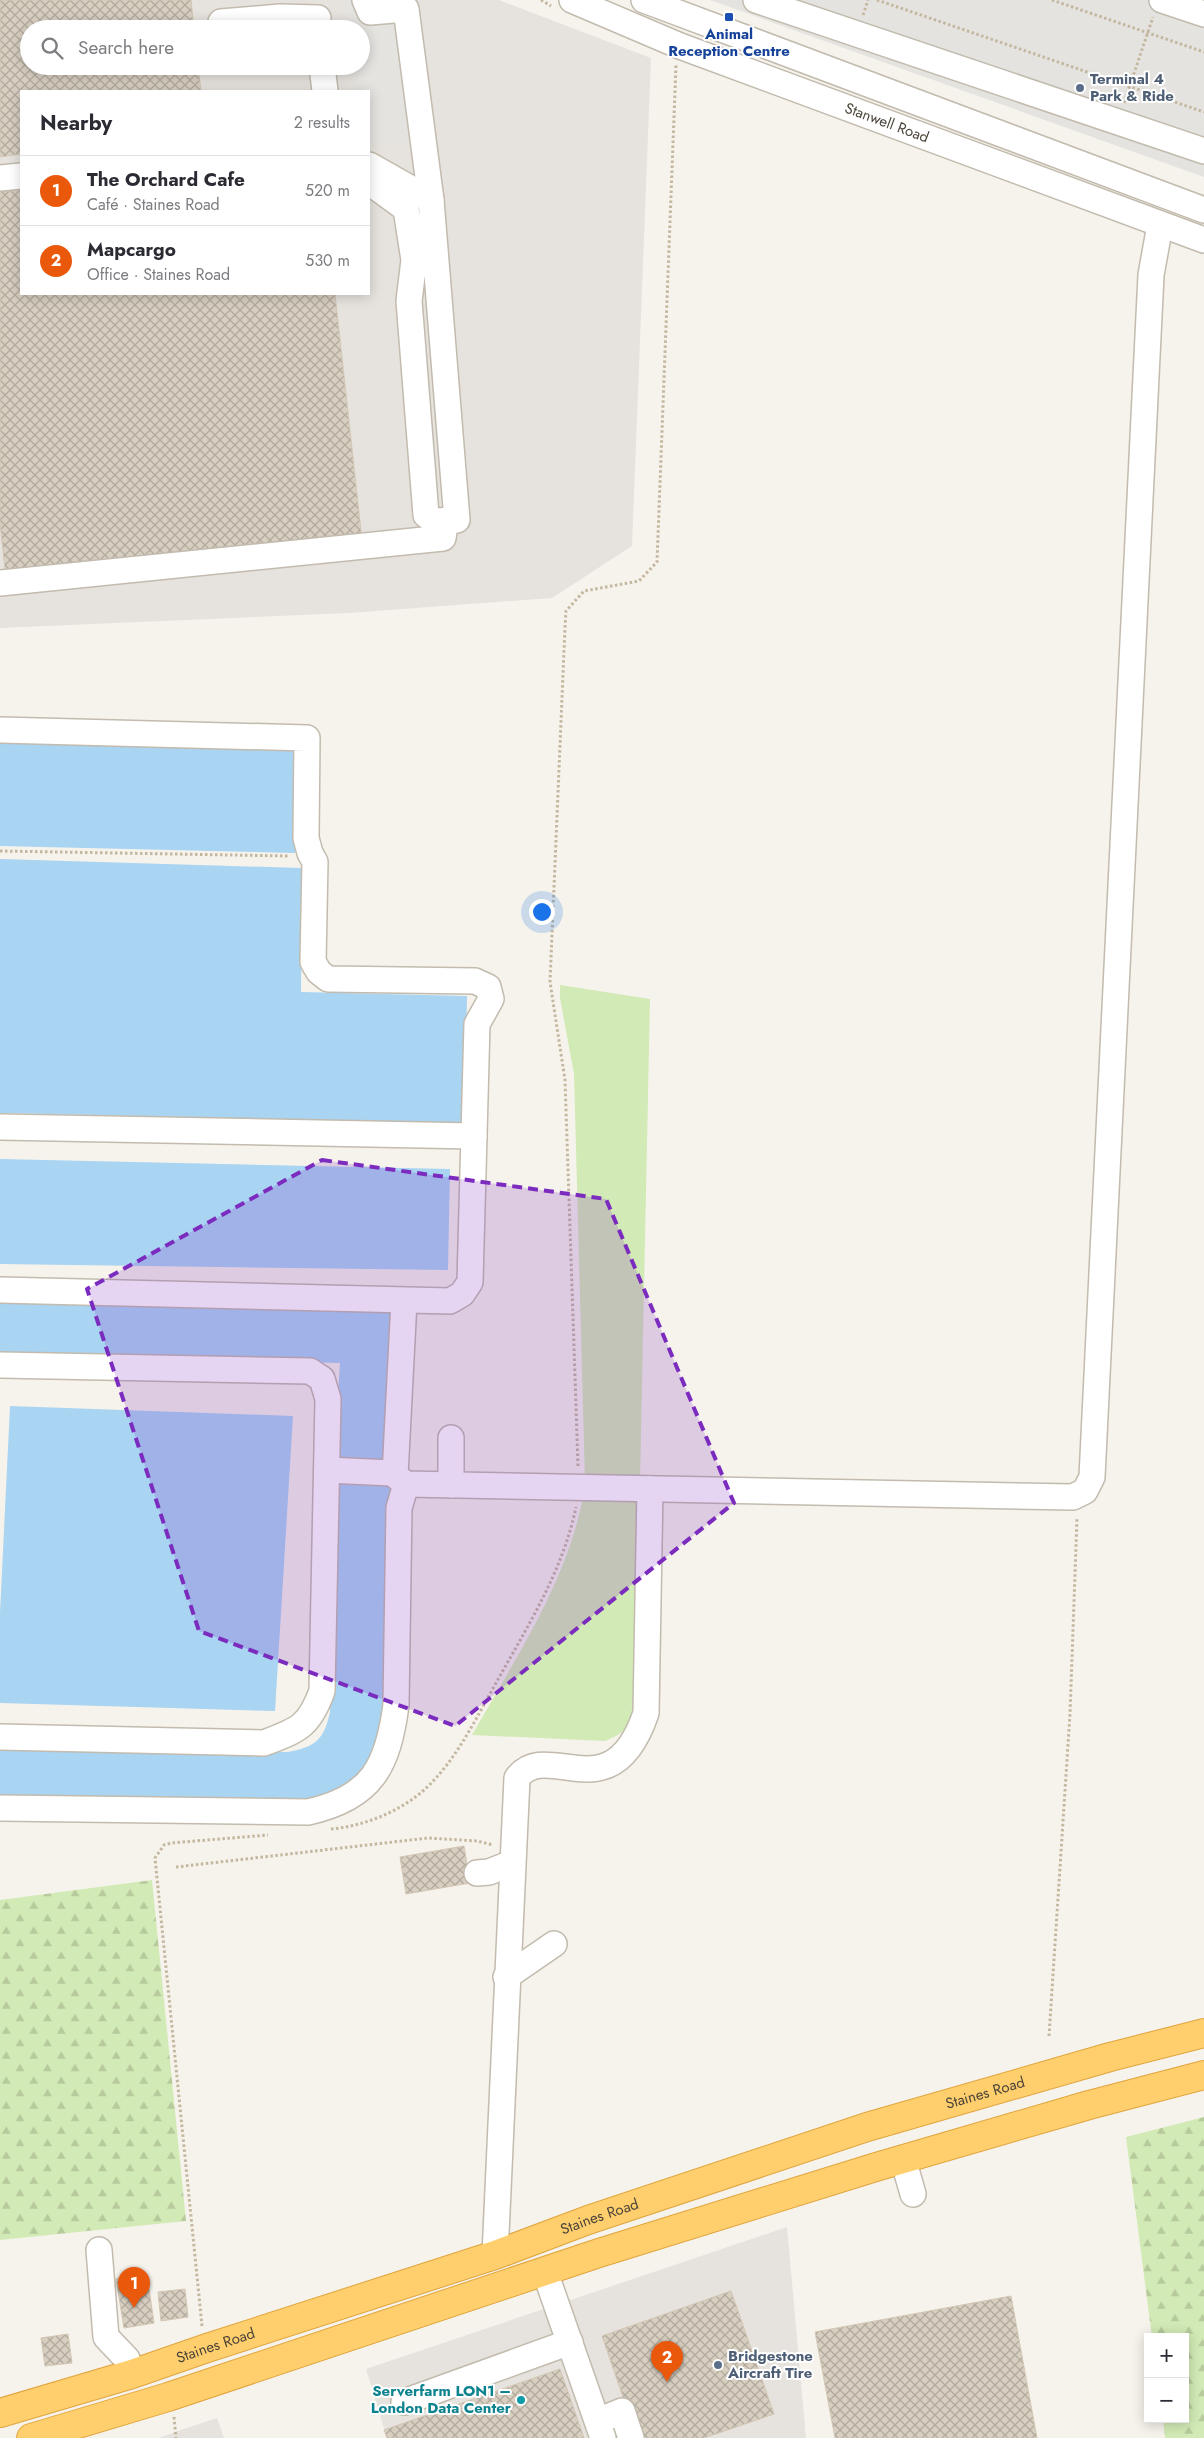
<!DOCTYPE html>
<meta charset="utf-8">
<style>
body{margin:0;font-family:Jost,sans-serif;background:#f7f7f7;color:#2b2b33}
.controls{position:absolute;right:15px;bottom:15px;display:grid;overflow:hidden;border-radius:0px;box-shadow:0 2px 12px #0003}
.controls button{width:45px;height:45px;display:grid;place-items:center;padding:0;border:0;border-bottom:1px solid #e1e1e2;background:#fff;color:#2b2b33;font:25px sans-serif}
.you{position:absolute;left:541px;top:911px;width:18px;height:18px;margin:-12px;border:4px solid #fff;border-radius:50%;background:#1a73e8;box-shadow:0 0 0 8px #1a73e833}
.badge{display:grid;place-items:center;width:32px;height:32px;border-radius:50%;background:#ea580c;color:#fff;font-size:16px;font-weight:700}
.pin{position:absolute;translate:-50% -41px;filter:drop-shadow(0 1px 2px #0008)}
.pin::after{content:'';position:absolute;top:26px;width:18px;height:15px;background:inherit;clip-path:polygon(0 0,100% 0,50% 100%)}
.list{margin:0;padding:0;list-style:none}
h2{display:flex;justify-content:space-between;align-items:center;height:65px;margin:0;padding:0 20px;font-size:21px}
h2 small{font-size:16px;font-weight:400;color:#7c7c81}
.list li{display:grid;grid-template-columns:32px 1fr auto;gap:15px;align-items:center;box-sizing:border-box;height:70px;padding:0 20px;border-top:1px solid #e1e1e2}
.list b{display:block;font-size:19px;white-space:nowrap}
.list p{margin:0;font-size:16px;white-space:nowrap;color:#7c7c81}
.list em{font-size:16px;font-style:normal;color:#7c7c81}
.icon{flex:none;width:28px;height:28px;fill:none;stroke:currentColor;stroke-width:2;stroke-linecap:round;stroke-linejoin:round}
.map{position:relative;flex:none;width:1204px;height:2438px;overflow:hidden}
.search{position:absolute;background:#fff;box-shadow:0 2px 12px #0003;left:20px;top:20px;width:350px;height:55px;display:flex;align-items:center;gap:12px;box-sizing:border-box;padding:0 18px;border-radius:28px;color:#7c7c81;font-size:19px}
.panel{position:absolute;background:#fff;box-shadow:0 2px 12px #0003;left:20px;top:90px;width:350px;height:205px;border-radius:0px}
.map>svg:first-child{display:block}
</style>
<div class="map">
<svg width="1204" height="2438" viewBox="0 0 1204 2438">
<defs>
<pattern id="forest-firs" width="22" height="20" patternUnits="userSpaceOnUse" patternTransform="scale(1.25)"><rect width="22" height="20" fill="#d2eab5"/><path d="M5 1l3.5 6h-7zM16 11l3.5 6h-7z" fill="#b6ca9c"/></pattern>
<pattern id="building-cross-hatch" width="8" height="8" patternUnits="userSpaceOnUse" patternTransform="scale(1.25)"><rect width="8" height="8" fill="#d8cfc1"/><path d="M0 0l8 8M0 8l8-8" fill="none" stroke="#b1aa9e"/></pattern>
</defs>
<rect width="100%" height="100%" fill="#f6f3ec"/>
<g fill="#e6e2dd" fill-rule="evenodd">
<path d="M0 0H499L651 58 632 546 552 598 349 613 0 628ZM29 29H361V66H29ZM21 91H369V294H21Z"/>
<polygon points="787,2227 806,2438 387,2438 366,2369"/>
<polygon points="217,2418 224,2438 159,2438 175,2432"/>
</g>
<g fill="#d2eab5">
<polygon points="560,985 650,999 640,1482 585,1481 574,1074 560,998"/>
<path d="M584 1492 643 1494 637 1708C629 1728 625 1733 605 1741L472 1735C516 1657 568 1581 584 1492Z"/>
</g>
<g fill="url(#forest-firs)">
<polygon points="152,1880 186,2221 0,2240 0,1900"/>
<polygon points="1204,2117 1204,2438 1165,2438 1163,2419 1185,2419 1185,2337 1152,2337 1126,2137"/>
</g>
<g fill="#e5e3e0">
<polygon points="369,0 421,0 435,137 369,143 369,91 355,91 352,66 361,66 361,29 348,29 346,2"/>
<polygon points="710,0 1204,0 1204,177"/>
</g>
<g fill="#a9d4f2">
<polygon points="0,739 297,745 295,853 0,846"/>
<polygon points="0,859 302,868 301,992 467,996 465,1123 0,1113"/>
<polygon points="0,1159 450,1169 448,1270 0,1264"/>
<polygon points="0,1300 395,1307 390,1460 334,1458 340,1363 0,1354"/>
<polygon points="10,1406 293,1416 275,1711 0,1703 0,1613"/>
<path d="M334 1484 391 1486 384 1716C373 1764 365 1774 326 1802L0 1799V1745L36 1747 288 1752C315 1747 324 1740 330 1712Z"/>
</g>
<g fill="url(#building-cross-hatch)" stroke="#d3c7b4">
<polygon points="0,0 191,0 194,29 29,29 29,66 198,66 201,91 21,91 21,154 0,157"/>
<polygon points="21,190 21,294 335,294 362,540 6,578 0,523 0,192"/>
<polygon points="464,1846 470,1883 406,1894 400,1857"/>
<polygon points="147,2274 154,2323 124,2328 116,2279"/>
<polygon points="185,2289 188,2317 161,2321 158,2292"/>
<polygon points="731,2291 774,2414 704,2438 637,2438 602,2336"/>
<polygon points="1011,2296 1037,2438 835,2438 815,2332"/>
<polygon points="68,2334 72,2363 45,2366 41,2338"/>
<polygon points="560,2369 584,2438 387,2438 384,2430"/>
</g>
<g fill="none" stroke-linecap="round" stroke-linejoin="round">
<defs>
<g id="minor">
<polyline points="365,0 370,12 406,9 431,200 457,520 434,521 426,515 409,301 414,260 406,209 369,182"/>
<path id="s1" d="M572 0 680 46 1204 240"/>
<polyline points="644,0 1204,210"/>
<polyline points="756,0 1204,151"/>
<polyline points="1162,0 1204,14"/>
<polyline points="221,22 280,17 318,18"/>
<polyline points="322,66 325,91"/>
<polyline points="369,165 431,200"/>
<polyline points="0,178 21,176"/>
<polyline points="0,583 443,538 446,520"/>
<polyline points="0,730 307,738 306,838 310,853 315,862 313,962 319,972 328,979 475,981 488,987 491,999 477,1024 470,1282 462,1294 450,1301 0,1290"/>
<polyline points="0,1127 474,1136"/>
<path d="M0 1365 310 1371 322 1379 328 1399 322 1691C309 1727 298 1730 264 1743L0 1737"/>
<polyline points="451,1438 451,1485"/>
<polyline points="327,1470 392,1473 406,1484 1073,1497 1085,1491 1092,1477 1151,275 1160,225"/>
<polyline points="395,1475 404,1301"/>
<path d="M0 1808 308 1812C372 1798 388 1766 396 1705L399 1508 406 1484"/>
<polyline points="477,1873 489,1872 512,1863"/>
<polyline points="506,1977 554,1944"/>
<polyline points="903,2159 913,2194"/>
<polyline points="99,2250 106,2337 127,2359 132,2374"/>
<path d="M495 2255 517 1778C548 1737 611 1816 646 1713L650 1489"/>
<polyline points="545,2272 603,2438"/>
<polyline points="404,2402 570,2342"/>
<polyline points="598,2421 622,2411 631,2438"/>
</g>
<g id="highway">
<path id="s2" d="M0 2413 132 2374 207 2348 495 2255 588 2220 867 2127 1110 2057 1204 2033"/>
<polyline points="31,2438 168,2397 599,2253 876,2167 1089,2105 1204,2075"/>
</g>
</defs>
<use href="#minor" stroke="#c2bbae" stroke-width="28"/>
<use href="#highway" stroke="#e0a43c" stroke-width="30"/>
<g stroke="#c4b79f" stroke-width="3" stroke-dasharray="2.5 2.5" stroke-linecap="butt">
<polyline points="541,0 551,6"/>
<polyline points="877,0 1204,112"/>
<polyline points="1052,0 1204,52"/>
<polyline points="863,15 868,0"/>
<polyline points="1124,103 1153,17"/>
<polyline points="0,851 289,856"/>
<polyline points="578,1466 565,1080 550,982 565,627 566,611 584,591 639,581 657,562 676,65"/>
<path d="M331 1829C364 1826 399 1812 424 1790 456 1761 475 1720 496 1683 527 1627 563 1571 576 1507"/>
<polyline points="176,1867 428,1838 477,1841 493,1845"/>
<polyline points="1049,2036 1070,1714 1077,1518"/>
<polyline points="202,2326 155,1858 164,1845 171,1843 268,1835"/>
<polyline points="174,2417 176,2438"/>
</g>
<use href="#minor" stroke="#fff" stroke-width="25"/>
<use href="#highway" stroke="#ffcf6e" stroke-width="28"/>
</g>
<path fill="#7b2cbf" fill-opacity="0.2" stroke="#7b2cbf" stroke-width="4" stroke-dasharray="10 6" stroke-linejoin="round" d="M322 1160 606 1199 734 1503 455 1726 199 1631 87 1289Z"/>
<rect fill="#1a4fb4" stroke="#fff" stroke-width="2" x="724" y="12" width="10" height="10" rx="2.5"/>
<g fill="#5c6f8a" stroke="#fff" stroke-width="2">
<circle cx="1080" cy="88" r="5"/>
<circle cx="718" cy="2365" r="5"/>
</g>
<circle fill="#0f9aa8" stroke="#fff" stroke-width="2" cx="521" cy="2400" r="5"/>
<g text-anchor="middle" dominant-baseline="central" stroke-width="4" stroke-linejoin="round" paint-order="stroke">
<g font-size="15" font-weight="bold" fill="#164399" stroke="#fff">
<text x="729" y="34">Animal<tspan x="729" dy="17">Reception Centre</tspan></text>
</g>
<g font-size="15" font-weight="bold" fill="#4e5e75" stroke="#fff" text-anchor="start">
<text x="1090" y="79">Terminal 4<tspan x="1090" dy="17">Park &amp; Ride</tspan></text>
<text x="728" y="2356">Bridgestone<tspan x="728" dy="17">Aircraft Tire</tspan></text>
</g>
<g font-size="15" fill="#4b4439" stroke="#fff">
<text stroke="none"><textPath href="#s1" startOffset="338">Stanwell Road</textPath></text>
<text stroke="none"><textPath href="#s2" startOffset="1036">Staines Road</textPath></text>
<text stroke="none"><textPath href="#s2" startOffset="631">Staines Road</textPath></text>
<text stroke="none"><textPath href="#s2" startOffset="226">Staines Road</textPath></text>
</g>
<g font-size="15" font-weight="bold" fill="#0d838f" stroke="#fff" text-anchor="end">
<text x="511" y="2391">Serverfarm LON1 –<tspan x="511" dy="17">London Data Center</tspan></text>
</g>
</g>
</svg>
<div class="controls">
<button>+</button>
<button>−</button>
</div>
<div class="you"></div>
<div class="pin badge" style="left:134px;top:2308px">1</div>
<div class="pin badge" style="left:667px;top:2382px">2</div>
<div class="search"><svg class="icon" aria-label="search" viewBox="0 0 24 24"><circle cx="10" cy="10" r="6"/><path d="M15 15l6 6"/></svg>Search here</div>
<section class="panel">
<h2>Nearby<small>2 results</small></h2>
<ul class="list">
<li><span class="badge">1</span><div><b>The Orchard Cafe</b><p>Café · Staines Road</p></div><em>520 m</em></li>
<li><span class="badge">2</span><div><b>Mapcargo</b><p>Office · Staines Road</p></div><em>530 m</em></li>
</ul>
</section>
</div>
